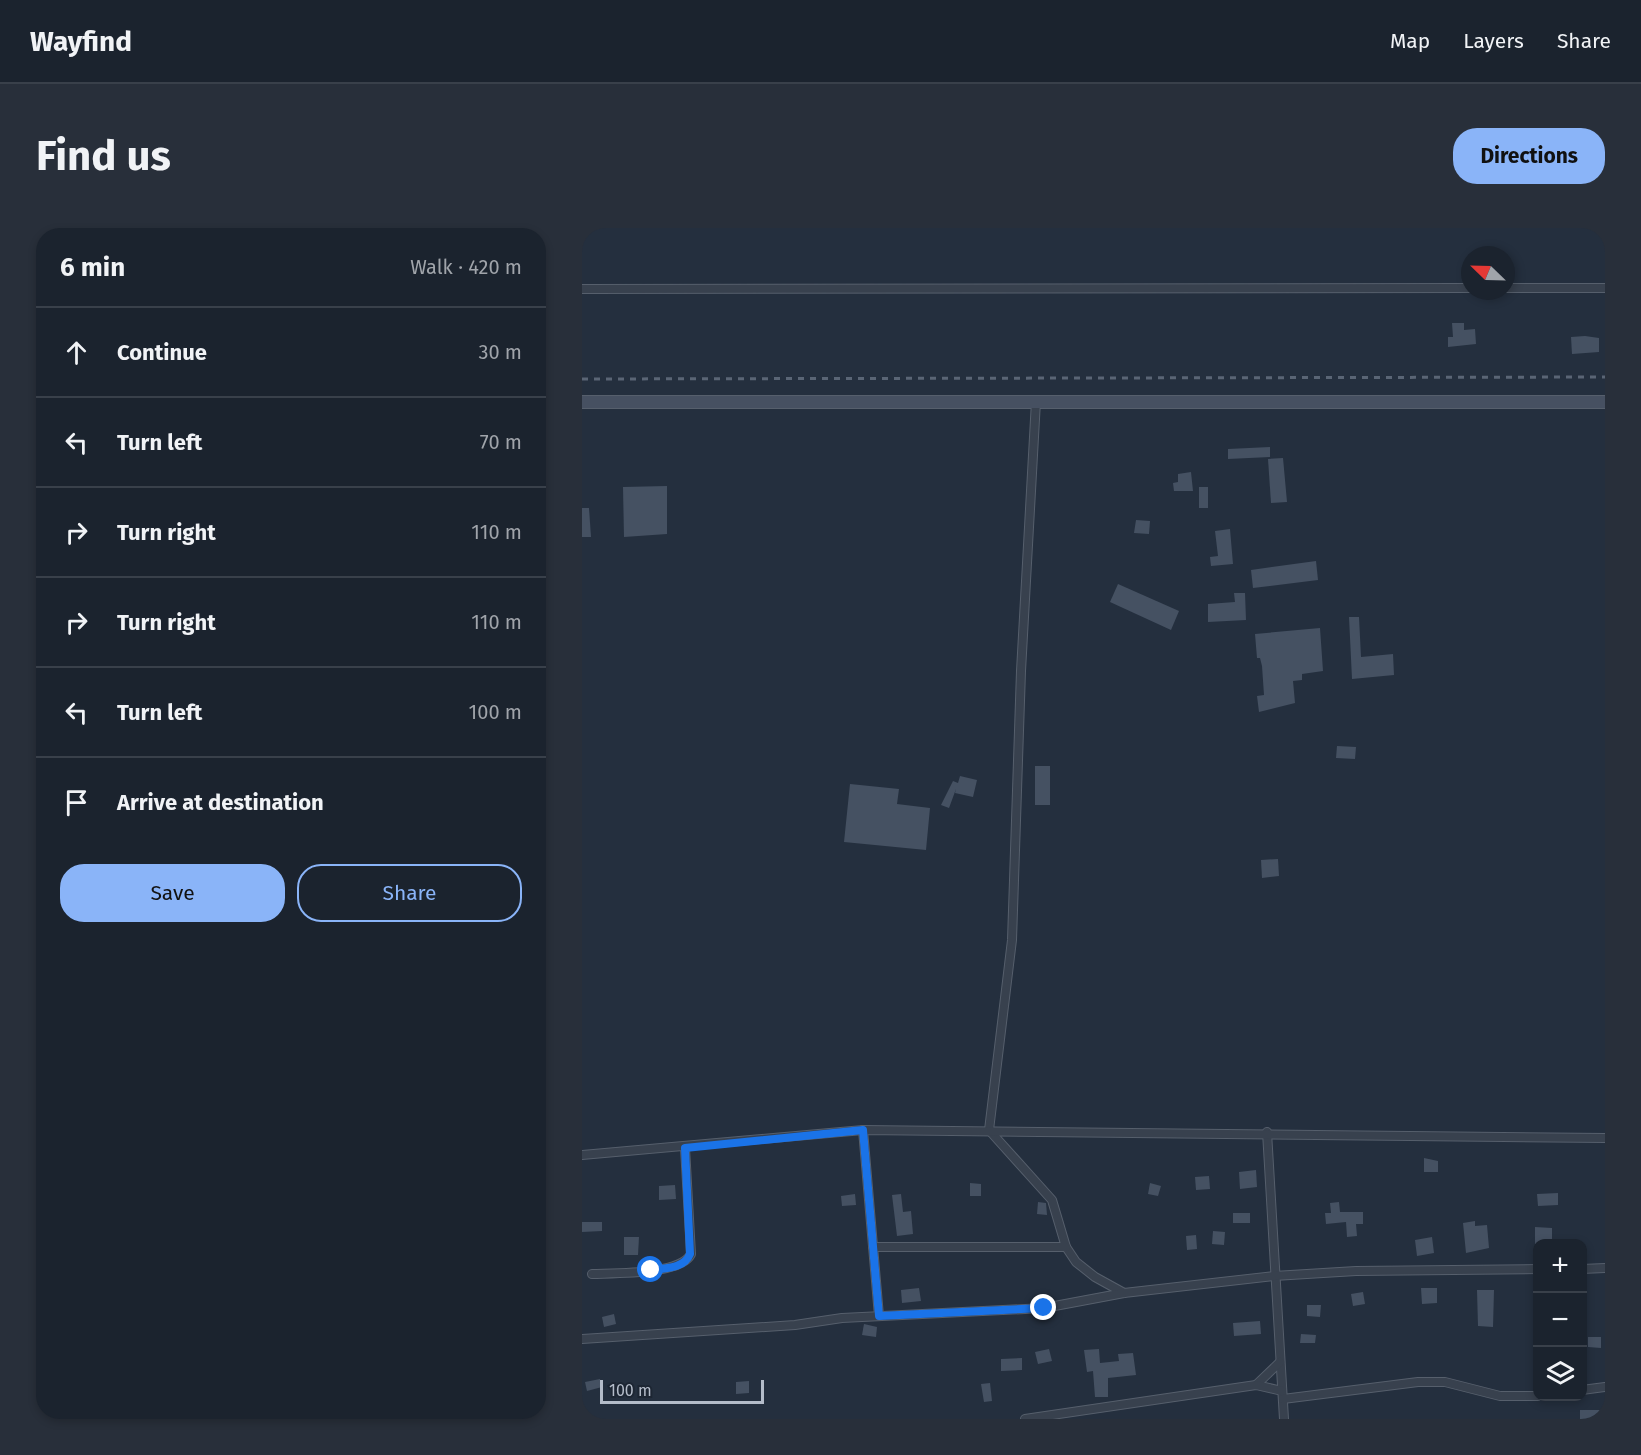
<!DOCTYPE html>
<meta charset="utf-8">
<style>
body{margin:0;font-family:"Fira Sans",sans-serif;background:#282f3a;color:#f1f3f6}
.controls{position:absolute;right:18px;bottom:18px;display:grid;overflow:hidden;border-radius:12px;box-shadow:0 3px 9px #0003}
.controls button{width:54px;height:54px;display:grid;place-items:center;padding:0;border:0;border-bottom:2px solid #39404a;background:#1b232e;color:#f1f3f6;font:30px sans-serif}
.compass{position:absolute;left:879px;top:18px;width:54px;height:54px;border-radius:50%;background:#1b232e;box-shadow:0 3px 9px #0003;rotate:293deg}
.scale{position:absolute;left:18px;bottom:15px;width:164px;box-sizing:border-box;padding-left:6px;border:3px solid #b4bcc9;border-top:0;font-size:16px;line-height:21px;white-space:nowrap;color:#b4bcc9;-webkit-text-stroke:4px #1d2633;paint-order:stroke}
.stop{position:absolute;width:18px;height:18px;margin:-14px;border:4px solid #1a73e8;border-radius:50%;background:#fff}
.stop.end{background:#1a73e8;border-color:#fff;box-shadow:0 2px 6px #0008}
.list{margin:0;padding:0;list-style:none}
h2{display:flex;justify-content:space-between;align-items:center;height:78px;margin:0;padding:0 24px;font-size:26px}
h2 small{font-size:20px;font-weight:400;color:#a0a4aa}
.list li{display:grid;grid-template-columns:39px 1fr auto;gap:18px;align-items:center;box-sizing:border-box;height:90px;padding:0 24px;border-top:2px solid #39404a}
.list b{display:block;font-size:22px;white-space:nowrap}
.list em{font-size:20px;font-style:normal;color:#a0a4aa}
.actions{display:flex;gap:12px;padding:18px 24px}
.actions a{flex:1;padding:14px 0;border:2px solid #8ab4f8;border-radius:24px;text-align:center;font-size:21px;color:#8ab4f8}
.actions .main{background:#8ab4f8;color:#111}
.icon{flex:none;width:33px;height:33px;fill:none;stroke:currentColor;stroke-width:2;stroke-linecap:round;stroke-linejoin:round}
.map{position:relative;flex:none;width:1023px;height:1191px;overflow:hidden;border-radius:24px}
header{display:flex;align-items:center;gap:36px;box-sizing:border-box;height:84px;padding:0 30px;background:#1b232e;border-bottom:2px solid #39404a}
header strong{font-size:28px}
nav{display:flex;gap:33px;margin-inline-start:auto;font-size:21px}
.intro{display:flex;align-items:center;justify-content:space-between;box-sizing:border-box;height:144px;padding:0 36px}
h1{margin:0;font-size:42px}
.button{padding:15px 27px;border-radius:24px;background:#8ab4f8;color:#111;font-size:21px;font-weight:700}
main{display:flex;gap:36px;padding:0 36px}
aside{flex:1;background:#1b232e;border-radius:24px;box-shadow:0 3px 9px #0003}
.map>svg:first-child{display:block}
</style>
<header>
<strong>Wayfind</strong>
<nav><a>Map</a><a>Layers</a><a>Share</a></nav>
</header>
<div class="intro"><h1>Find us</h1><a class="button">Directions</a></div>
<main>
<aside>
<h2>6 min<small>Walk · 420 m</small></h2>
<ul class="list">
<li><svg class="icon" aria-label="ahead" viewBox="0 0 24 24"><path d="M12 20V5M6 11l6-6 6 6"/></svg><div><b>Continue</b></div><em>30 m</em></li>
<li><svg class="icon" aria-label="left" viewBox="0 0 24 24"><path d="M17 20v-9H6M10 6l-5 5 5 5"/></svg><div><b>Turn left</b></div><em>70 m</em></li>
<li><svg class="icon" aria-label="right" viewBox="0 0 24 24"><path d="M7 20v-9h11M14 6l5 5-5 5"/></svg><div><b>Turn right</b></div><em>110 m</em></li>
<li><svg class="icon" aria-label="right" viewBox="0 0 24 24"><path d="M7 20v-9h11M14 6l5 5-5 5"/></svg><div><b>Turn right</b></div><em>110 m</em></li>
<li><svg class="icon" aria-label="left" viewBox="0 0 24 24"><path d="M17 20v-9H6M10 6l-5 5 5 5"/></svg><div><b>Turn left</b></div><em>100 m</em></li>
<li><svg class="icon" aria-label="arrive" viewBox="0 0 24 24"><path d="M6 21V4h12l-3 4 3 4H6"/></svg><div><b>Arrive at destination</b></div></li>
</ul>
<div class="actions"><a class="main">Save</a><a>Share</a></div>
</aside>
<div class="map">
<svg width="1023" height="1191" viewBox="0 0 1023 1191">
<rect width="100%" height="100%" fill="#242f3e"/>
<g fill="#455162">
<polygon points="870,95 882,95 882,102 893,101 894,116 866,119 866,109 871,109"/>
<polygon points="1003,108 1017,110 1017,124 990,126 989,109"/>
<polygon points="688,219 688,229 646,231 646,221"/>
<polygon points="701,230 705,274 689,275 686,231"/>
<polygon points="609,244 611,263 592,263 591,255 596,254 596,246"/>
<polygon points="85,258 85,306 42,309 41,259"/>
<rect x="617" y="259" width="9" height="21"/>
<polygon points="0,280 7,280 9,309 0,309"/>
<polygon points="554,292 568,293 567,306 552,305"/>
<polygon points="648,301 651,336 629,338 628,329 636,328 633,303"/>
<polygon points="734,333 736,352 671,360 669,342"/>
<polygon points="536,356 597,383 589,402 528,374"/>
<polygon points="652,365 663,365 664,392 626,394 626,376 653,374"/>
<polygon points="767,389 777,389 779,429 811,426 812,447 770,451"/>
<polygon points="738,400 741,443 720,446 720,452 711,453 713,475 677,484 675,468 682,467 680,438 678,430 675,430 673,406"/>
<polygon points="755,518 774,519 773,531 754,530"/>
<rect x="453" y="538" width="15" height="39"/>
<polygon points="378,548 395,552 391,569 373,565 374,561 367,580 359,577 371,553 376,555"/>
<polygon points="268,556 317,561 315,576 348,580 344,622 262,614"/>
<polygon points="696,631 697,648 680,650 679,632"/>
<polygon points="842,930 856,933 856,944 842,944"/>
<polygon points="674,942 675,959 658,961 657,944"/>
<polygon points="627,948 628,961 614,962 613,949"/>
<polygon points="388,955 399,956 399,968 388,968"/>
<polygon points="568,955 579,958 576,968 566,966"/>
<polygon points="93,957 94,971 77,972 77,958"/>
<polygon points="976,965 976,977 956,978 955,966"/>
<polygon points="273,966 274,977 260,978 259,968"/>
<polygon points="319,966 321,984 329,983 331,1006 315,1008 310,967"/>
<polygon points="456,974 464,975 465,987 455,986"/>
<polygon points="757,974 758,984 781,984 781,996 774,996 775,1008 765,1009 764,994 744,996 743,985 749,985 748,975"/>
<rect x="651" y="985" width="17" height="10"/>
<polygon points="893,993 893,998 905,997 907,1020 884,1025 881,995"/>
<polygon points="0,994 20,994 20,1003 0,1004"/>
<polygon points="953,999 970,1000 970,1016 953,1016"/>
<polygon points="631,1003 643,1004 642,1017 630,1016"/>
<polygon points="614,1007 615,1021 605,1022 604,1008"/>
<polygon points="42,1009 57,1009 56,1027 42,1027"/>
<polygon points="850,1009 852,1025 835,1028 833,1012"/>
<polygon points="337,1060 339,1073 320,1075 319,1062"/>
<polygon points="839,1060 855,1060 855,1075 840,1076"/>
<polygon points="895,1062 912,1062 911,1099 896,1098"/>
<polygon points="781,1064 783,1076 771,1078 769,1066"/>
<polygon points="725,1077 739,1077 738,1089 725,1088"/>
<polygon points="32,1086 34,1096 22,1099 20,1089"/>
<polygon points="678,1093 679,1106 652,1108 651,1095"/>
<polygon points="282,1096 295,1099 294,1109 280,1107"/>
<polygon points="719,1106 734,1107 733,1115 718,1115"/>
<polygon points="1006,1109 1019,1109 1019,1120 1006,1119"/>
<polygon points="467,1121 470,1133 456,1136 453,1124"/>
<polygon points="517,1121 518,1135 537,1133 536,1126 551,1125 554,1147 526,1150 526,1169 513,1169 511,1143 505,1144 502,1122"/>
<polygon points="440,1130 440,1142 419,1143 419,1131"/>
<polygon points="18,1151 20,1159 5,1163 3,1154"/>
<polygon points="167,1153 167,1165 154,1166 154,1154"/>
<polygon points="408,1155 410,1173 402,1174 399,1156"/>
<rect x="998" y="1182" width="23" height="9"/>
</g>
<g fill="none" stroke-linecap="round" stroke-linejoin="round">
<defs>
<g id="street">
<polyline points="924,60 1023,60"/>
<polyline points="0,61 888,60"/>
<polyline points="454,173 439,443 430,712 407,902 470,972 484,1019 494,1034 513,1049 542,1065"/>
<polyline points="281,902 297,1088"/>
<polyline points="685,904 702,1191"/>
<polyline points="0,927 281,902 1023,910"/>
<polyline points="291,1019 484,1019"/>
<polyline points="1000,1041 1023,1040"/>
<path d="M10 1046C32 1045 99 1047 109 1026L103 920"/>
<polyline points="0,1111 213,1097 260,1090 462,1080 542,1065 692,1048 774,1043 956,1041"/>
<polyline points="674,1157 698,1134"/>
<polyline points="1000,1162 1023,1159"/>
<polyline points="701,1171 836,1154 863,1154 918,1168 956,1168"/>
<polyline points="443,1191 674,1157 700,1163"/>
</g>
<polyline id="secondary" points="0,174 1023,174"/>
</defs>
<use href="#street" stroke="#565f6c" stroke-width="10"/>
<use href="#secondary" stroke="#565f6c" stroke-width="14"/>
<use href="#street" stroke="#38414e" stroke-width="8"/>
<use href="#secondary" stroke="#465061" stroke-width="12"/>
<polyline stroke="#5a6575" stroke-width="3" stroke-dasharray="6 6" stroke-linecap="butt" points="0,151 1023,149"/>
</g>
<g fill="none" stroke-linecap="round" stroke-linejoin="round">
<path stroke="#1a73e8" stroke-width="8" d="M69 1042C83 1040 102 1041 108 1026L103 920 281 902 297 1088 462 1080"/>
</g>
</svg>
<div class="controls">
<button>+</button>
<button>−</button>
<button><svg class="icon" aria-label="layers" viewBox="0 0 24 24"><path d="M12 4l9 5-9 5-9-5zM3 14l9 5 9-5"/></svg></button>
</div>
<svg class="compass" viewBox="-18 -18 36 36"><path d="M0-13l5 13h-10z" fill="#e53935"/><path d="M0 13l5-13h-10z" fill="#a0a4aa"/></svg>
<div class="scale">100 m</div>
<div class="stop" style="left:69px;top:1042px"></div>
<div class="stop end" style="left:462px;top:1080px"></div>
</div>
</main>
